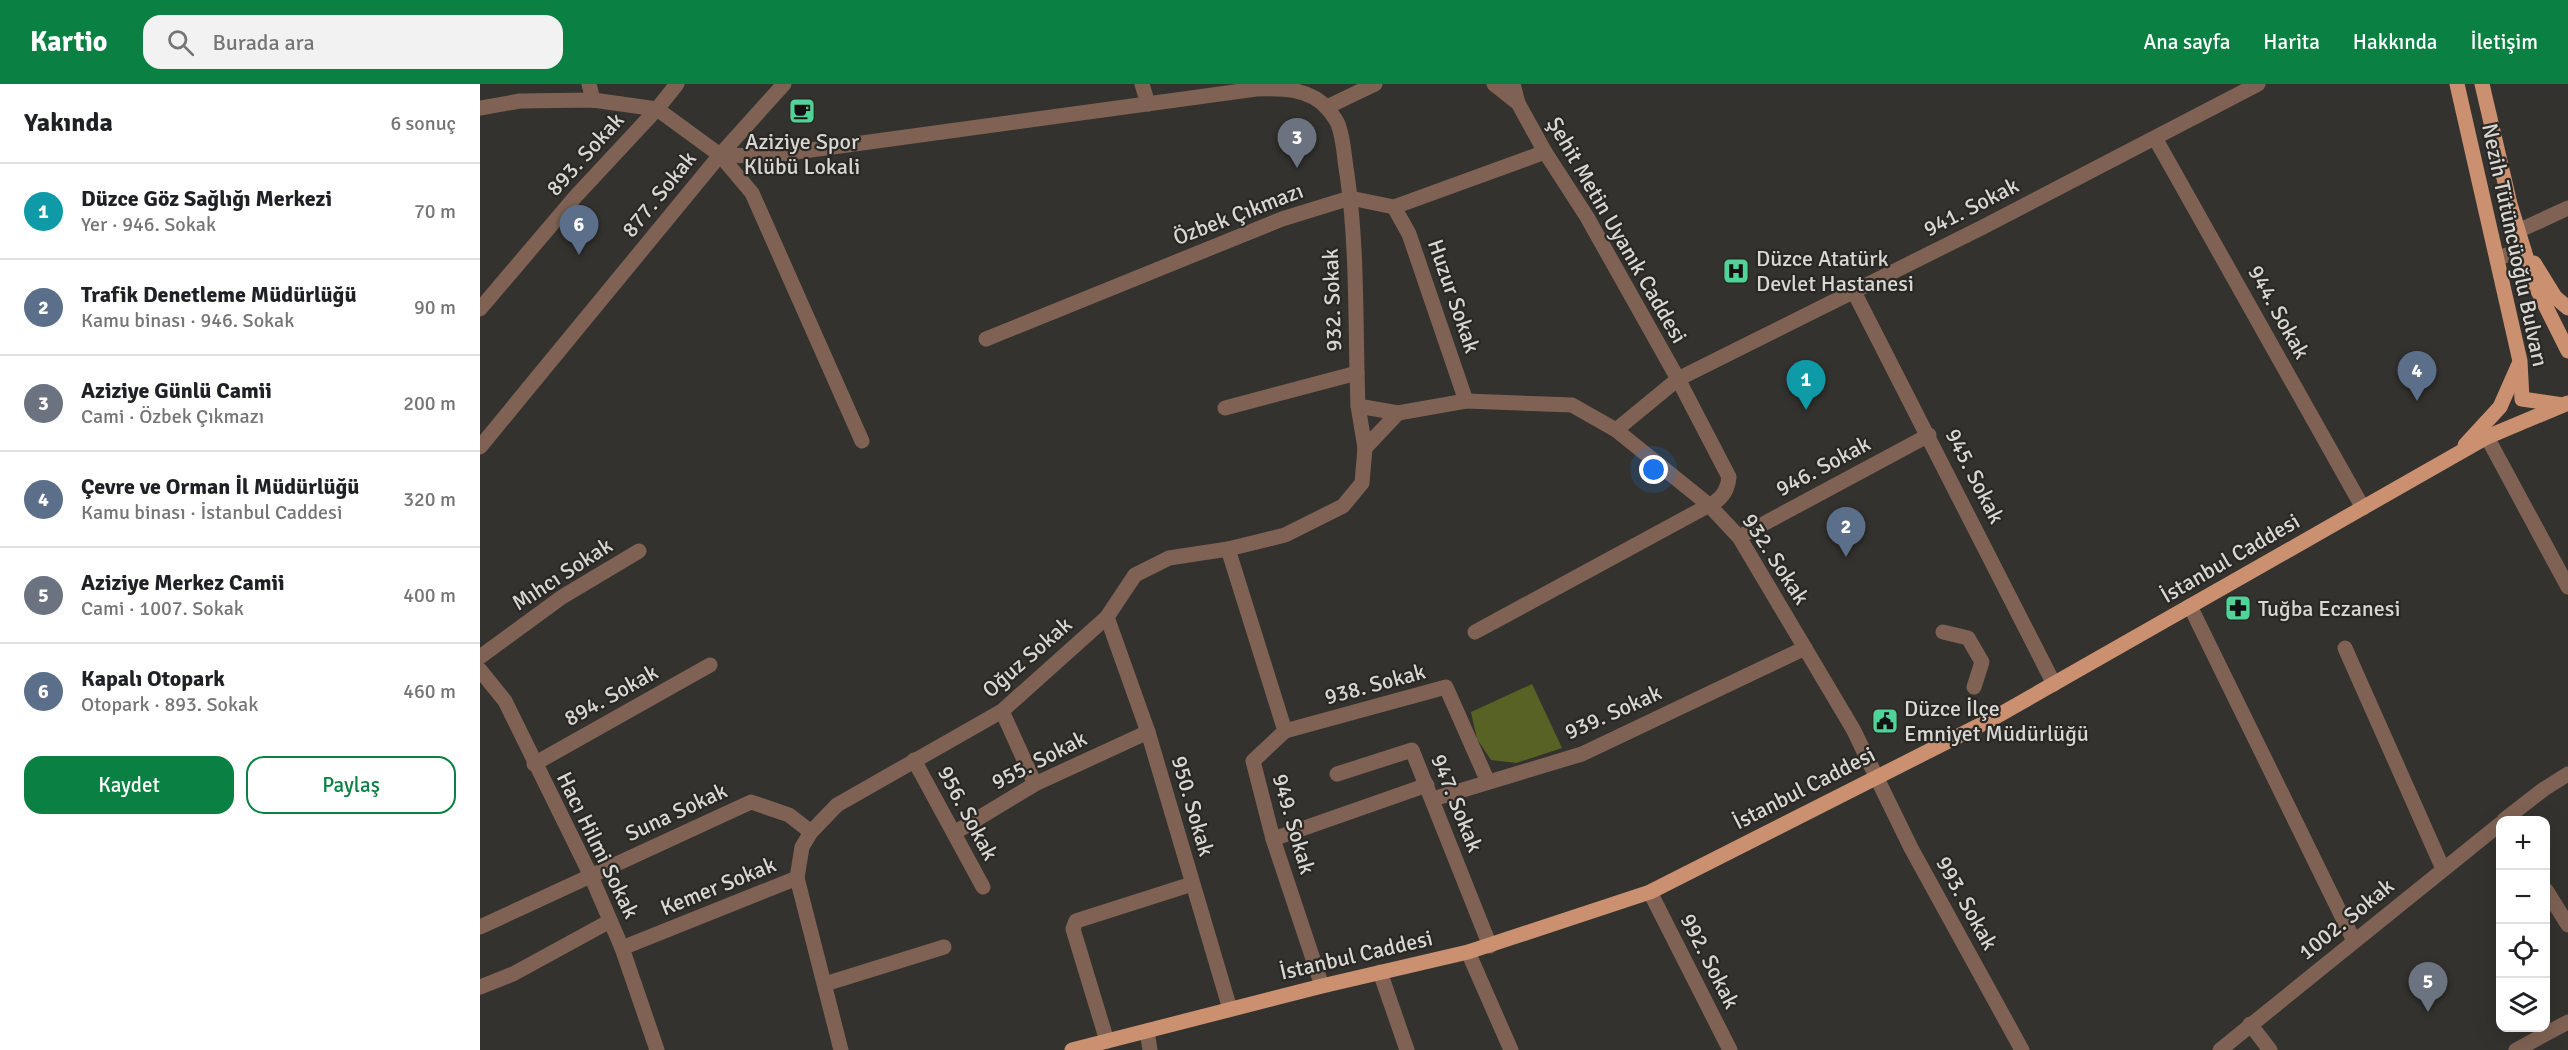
<!DOCTYPE html>
<html lang="tr">
<meta charset="utf-8">
<style>
body{margin:0;font-family:Signika,sans-serif;background:#f2f2f2;color:#202124}
.controls{position:absolute;right:18px;bottom:18px;display:grid;overflow:hidden;border-radius:12px;box-shadow:0 6px 24px #0002}
.controls button{width:54px;height:54px;display:grid;place-items:center;padding:0;border:0;border-bottom:2px solid #e0e0e0;background:#fff;color:#202124;font:30px sans-serif}
.you{position:absolute;left:1174px;top:386px;width:21px;height:21px;margin:-15px;border:4px solid #fff;border-radius:50%;background:#1a73e8;box-shadow:0 0 0 9px #1a73e833}
.badge{display:grid;place-items:center;width:39px;height:39px;border-radius:50%;background:#0b8043;color:#fff;font-size:20px;font-weight:700}
.pin{position:absolute;translate:-50% -50px;filter:drop-shadow(0 2px 3px #0008)}
.pin::after{content:'';position:absolute;top:32px;width:21px;height:18px;background:inherit;clip-path:polygon(0 0,100% 0,50% 100%)}
.list{margin:0;padding:0;list-style:none}
h2{display:flex;justify-content:space-between;align-items:center;height:78px;margin:0;padding:0 24px;font-size:26px}
h2 small{font-size:20px;font-weight:400;color:#757577}
.list li{display:grid;grid-template-columns:39px 1fr auto;gap:18px;align-items:center;box-sizing:border-box;height:96px;padding:0 24px;border-top:2px solid #e0e0e0}
.list b{display:block;font-size:22px;white-space:nowrap}
.list p{margin:0;font-size:20px;white-space:nowrap;color:#757577}
.list em{font-size:20px;font-style:normal;color:#757577}
.actions{display:flex;gap:12px;padding:18px 24px}
.actions a{flex:1;padding:14px 0;border:2px solid #0b8043;border-radius:18px;text-align:center;font-size:21px;color:#0b8043}
.actions .main{background:#0b8043;color:#fff}
.icon{flex:none;width:33px;height:33px;fill:none;stroke:currentColor;stroke-width:2;stroke-linecap:round;stroke-linejoin:round}
.map{position:relative;flex:none;width:2088px;height:966px;overflow:hidden}
header{display:flex;align-items:center;gap:36px;box-sizing:border-box;height:84px;padding:0 30px;background:#0b8043;color:#fff}
header strong{font-size:28px}
nav{display:flex;gap:33px;margin-inline-start:auto;font-size:21px}
.search{width:420px;height:54px;background:#f2f2f2;display:flex;align-items:center;gap:15px;box-sizing:border-box;padding:0 21px;border-radius:18px;color:#757577;font-size:22px}
main{display:flex}
aside{flex:1;background:#fff}
.map>svg:first-child{display:block}
</style>
<header>
<strong>Kartio</strong>
<div class="search"><svg class="icon" aria-label="search" viewBox="0 0 24 24"><circle cx="10" cy="10" r="6"/><path d="M15 15l6 6"/></svg>Burada ara</div>
<nav><a>Ana sayfa</a><a>Harita</a><a>Hakkında</a><a>İletişim</a></nav>
</header>
<main>
<aside>
<h2>Yakında<small>6 sonuç</small></h2>
<ul class="list">
<li><span class="badge" style="background:#0f9aa8">1</span><div><b>Düzce Göz Sağlığı Merkezi</b><p>Yer · 946. Sokak</p></div><em>70 m</em></li>
<li><span class="badge" style="background:#5c6f8a">2</span><div><b>Trafik Denetleme Müdürlüğü</b><p>Kamu binası · 946. Sokak</p></div><em>90 m</em></li>
<li><span class="badge" style="background:#6b7280">3</span><div><b>Aziziye Günlü Camii</b><p>Cami · Özbek Çıkmazı</p></div><em>200 m</em></li>
<li><span class="badge" style="background:#5c6f8a">4</span><div><b>Çevre ve Orman İl Müdürlüğü</b><p>Kamu binası · İstanbul Caddesi</p></div><em>320 m</em></li>
<li><span class="badge" style="background:#6b7280">5</span><div><b>Aziziye Merkez Camii</b><p>Cami · 1007. Sokak</p></div><em>400 m</em></li>
<li><span class="badge" style="background:#5c6f8a">6</span><div><b>Kapalı Otopark</b><p>Otopark · 893. Sokak</p></div><em>460 m</em></li>
</ul>
<div class="actions"><a class="main">Kaydet</a><a>Paylaş</a></div>
</aside>
<div class="map">
<svg width="2088" height="966" viewBox="0 0 2088 966">
<rect width="100%" height="100%" fill="#34322e"/>
<polygon fill="#576224" points="1052,600 1082,664 1036,679 1011,676 997,655 991,628"/>
<g fill="none" stroke-linecap="round" stroke-linejoin="round">
<g stroke="#7f6253" stroke-width="15">
<polyline points="109,0 113,16"/>
<polyline points="662,0 668,20"/>
<polyline points="1014,0 1038,19"/>
<polyline points="847,23 895,0"/>
<polyline points="0,24 40,17 113,16 177,25 240,71 272,109 382,357"/>
<polyline points="1675,54 1883,424"/>
<path d="M240 71 287 72 776 5C801 4 830 4 848 25 851 29 856 35 858 40 864 55 864 74 867 90 878 166 875 245 878 322L918 329 986 317 1092 321 1136 346 1229 421 1259 453 1373 645 1431 764 1542 966"/>
<polyline points="914,123 929,150 986,317"/>
<polyline points="2038,147 2088,124"/>
<polyline points="2017,174 2044,166"/>
<polyline points="1373,206 1574,600"/>
<polyline points="0,225 96,112 177,25 197,0"/>
<polyline points="506,255 802,135 870,114 914,123 1065,68"/>
<polyline points="878,322 885,364"/>
<polyline points="745,324 877,289"/>
<polyline points="1136,346 1198,295 1503,143 1778,0"/>
<polyline points="2007,353 2088,503"/>
<polyline points="0,363 240,71 304,0"/>
<polyline points="1259,453 1449,351"/>
<polyline points="748,465 805,647 773,677 793,755 842,902"/>
<polyline points="1710,522 1874,857"/>
<polyline points="627,533 668,648 750,925"/>
<path d="M995 548 1235 418C1244 412 1248 404 1249 393L1198 295 1107 133 1065 68 1038 19 1033 0"/>
<polyline points="1463,548 1488,554 1502,578 1494,603"/>
<polyline points="1865,564 1963,785"/>
<polyline points="0,573 82,513 159,467"/>
<polyline points="0,586 25,617 111,792 142,864 177,966"/>
<polyline points="522,627 555,700"/>
<polyline points="805,647 966,603 1008,698"/>
<polyline points="434,676 503,803"/>
<polyline points="54,680 230,581"/>
<polyline points="857,690 932,666 1010,862"/>
<polyline points="953,715 1102,670 1325,564"/>
<polyline points="2024,736 2064,705 2088,690"/>
<polyline points="474,749 555,700 668,648"/>
<polyline points="793,755 947,701"/>
<polyline points="2066,806 2088,841"/>
<polyline points="1170,808 1250,966"/>
<polyline points="0,843 271,718 309,731 331,748"/>
<polyline points="142,864 317,794"/>
<polyline points="988,868 1031,966"/>
<polyline points="900,888 927,966"/>
<polyline points="345,900 464,863"/>
<polyline points="0,903 33,890 130,837"/>
<polyline points="1770,940 1790,966"/>
<polyline points="667,947 670,966"/>
<polyline points="627,957 593,845 596,837 712,800"/>
<polyline points="361,966 317,794 322,763 331,748 357,721 522,627 627,533 655,491 689,474 748,465 805,451 863,422 882,399 885,364 918,329"/>
<polyline points="1740,966 2020,740"/>
<polyline points="2036,966 2088,938"/>
</g>
<g stroke="#cb9070" stroke-width="15">
<polyline points="1977,0 2040,277 2042,315 2083,321"/>
<polyline points="2002,0 2030,120 2054,199 2088,267"/>
<polyline points="2054,179 2075,213 2088,224"/>
<polyline points="1985,361 2020,323 2039,280"/>
<polyline points="592,966 842,902 988,868 1170,808 1512,635 2007,353 2088,319"/>
</g>
</g>
<defs>
<symbol id="cafe-square" viewBox="-11 -11 22 22"><rect x="-9" y="-9" width="18" height="18" rx="4" fill="#50d398" stroke="#2a2824"/><path d="M-5.5-4.5H6V0H3Q3 3.5 0 3.5H-2.5Q-5.5 3.5-5.5 0ZM3-3.2v2h1.7v-2ZM-6 4.5H4V6H-6Z" fill="#111"/></symbol>
<symbol id="hospital-square" viewBox="-11 -11 22 22"><rect x="-9" y="-9" width="18" height="18" rx="4" fill="#50d398" stroke="#2a2824"/><path d="M-5-5h3v3.5h4V-5h3V5h-3V1.5h-4V5h-3Z" fill="#111"/></symbol>
<symbol id="pharmacy-square" viewBox="-11 -11 22 22"><rect x="-9" y="-9" width="18" height="18" rx="4" fill="#50d398" stroke="#2a2824"/><path d="M-2-6h4v4h4v4h-4v4h-4v-4h-4v-4h4Z" fill="#111"/></symbol>
<symbol id="civic-square" viewBox="-11 -11 22 22"><rect x="-9" y="-9" width="18" height="18" rx="4" fill="#50d398" stroke="#2a2824"/><path d="M-.6-6.5H3V-4.5H.6V-3L4-1V1h2V6H-6V1h2V-1L-.6-3ZM-1.2 2.5V6h2.4V2.5Z" fill="#111"/></symbol>
</defs>
<g fill-rule="evenodd">
<use href="#cafe-square" x="307" y="12" width="30" height="30"/>
<use href="#hospital-square" x="1241" y="172" width="30" height="30"/>
<use href="#pharmacy-square" x="1743" y="509" width="30" height="30"/>
<use href="#civic-square" x="1390" y="622" width="30" height="30"/>
</g>
<g text-anchor="middle" dominant-baseline="central" stroke-width="4.5" stroke-linejoin="round" paint-order="stroke">
<g font-size="22" fill="#d8d7d4" stroke="#2a2824" text-anchor="start">
<text x="322" y="57" text-anchor="middle">Aziziye Spor<tspan x="322" dy="25">Klübü Lokali</tspan></text>
<text x="1276" y="174">Düzce Atatürk<tspan x="1276" dy="25">Devlet Hastanesi</tspan></text>
<text x="1778" y="524">Tuğba Eczanesi</text>
<text x="1424" y="624">Düzce İlçe<tspan x="1424" dy="25">Emniyet Müdürlüğü</tspan></text>
</g>
<g font-size="22" fill="#d8d7d4" stroke="#2a2824">
<text transform="translate(105 70) rotate(-48)">893. Sokak</text>
<text transform="translate(179 110) rotate(-51)">877. Sokak</text>
<text transform="translate(1491 123) rotate(-27)">941. Sokak</text>
<text transform="translate(758 130) rotate(-21)">Özbek Çıkmazı</text>
<text transform="translate(1137 146) rotate(60)">Şehit Metin Uyanık Caddesi</text>
<text transform="translate(2035 161) rotate(78)">Nezih Tütüncüoğlu Bulvarı</text>
<text transform="translate(974 212) rotate(71)">Huzur Sokak</text>
<text transform="translate(852 216) rotate(-92)">932. Sokak</text>
<text transform="translate(1799 228) rotate(61)">944. Sokak</text>
<text transform="translate(1343 382) rotate(-28)">946. Sokak</text>
<text transform="translate(1495 392) rotate(63)">945. Sokak</text>
<text transform="translate(1750 474) rotate(-30)">İstanbul Caddesi</text>
<text transform="translate(1296 475) rotate(57)">932. Sokak</text>
<text transform="translate(82 490) rotate(-33)">Mıhcı Sokak</text>
<text transform="translate(547 573) rotate(-41)">Oğuz Sokak</text>
<text transform="translate(895 600) rotate(-15)">938. Sokak</text>
<text transform="translate(131 611) rotate(-29)">894. Sokak</text>
<text transform="translate(1133 628) rotate(-24)">939. Sokak</text>
<text transform="translate(559 676) rotate(-27)">955. Sokak</text>
<text transform="translate(1324 704) rotate(-27)">İstanbul Caddesi</text>
<text transform="translate(977 719) rotate(68)">947. Sokak</text>
<text transform="translate(713 722) rotate(74)">950. Sokak</text>
<text transform="translate(196 728) rotate(-25)">Suna Sokak</text>
<text transform="translate(488 729) rotate(62)">956. Sokak</text>
<text transform="translate(814 740) rotate(74)">949. Sokak</text>
<text transform="translate(118 761) rotate(64)">Hacı Hilmi Sokak</text>
<text transform="translate(238 802) rotate(-22)">Kemer Sokak</text>
<text transform="translate(1487 819) rotate(61)">993. Sokak</text>
<text transform="translate(1866 835) rotate(-39)">1002. Sokak</text>
<text transform="translate(876 871) rotate(-13)">İstanbul Caddesi</text>
<text transform="translate(1230 877) rotate(63)">992. Sokak</text>
</g>
</g>
</svg>
<div class="controls">
<button>+</button>
<button>−</button>
<button><svg class="icon" aria-label="locate" viewBox="0 0 24 24"><circle cx="12" cy="12" r="6"/><path d="M12 2v4M12 18v4M2 12h4M18 12h4"/></svg></button>
<button><svg class="icon" aria-label="layers" viewBox="0 0 24 24"><path d="M12 4l9 5-9 5-9-5zM3 14l9 5 9-5"/></svg></button>
</div>
<div class="you"></div>
<div class="pin badge" style="left:1326px;top:326px;background:#0f9aa8">1</div>
<div class="pin badge" style="left:1366px;top:473px;background:#5c6f8a">2</div>
<div class="pin badge" style="left:817px;top:84px;background:#6b7280">3</div>
<div class="pin badge" style="left:1937px;top:317px;background:#5c6f8a">4</div>
<div class="pin badge" style="left:1948px;top:928px;background:#6b7280">5</div>
<div class="pin badge" style="left:99px;top:171px;background:#5c6f8a">6</div>
</div>
</main>
